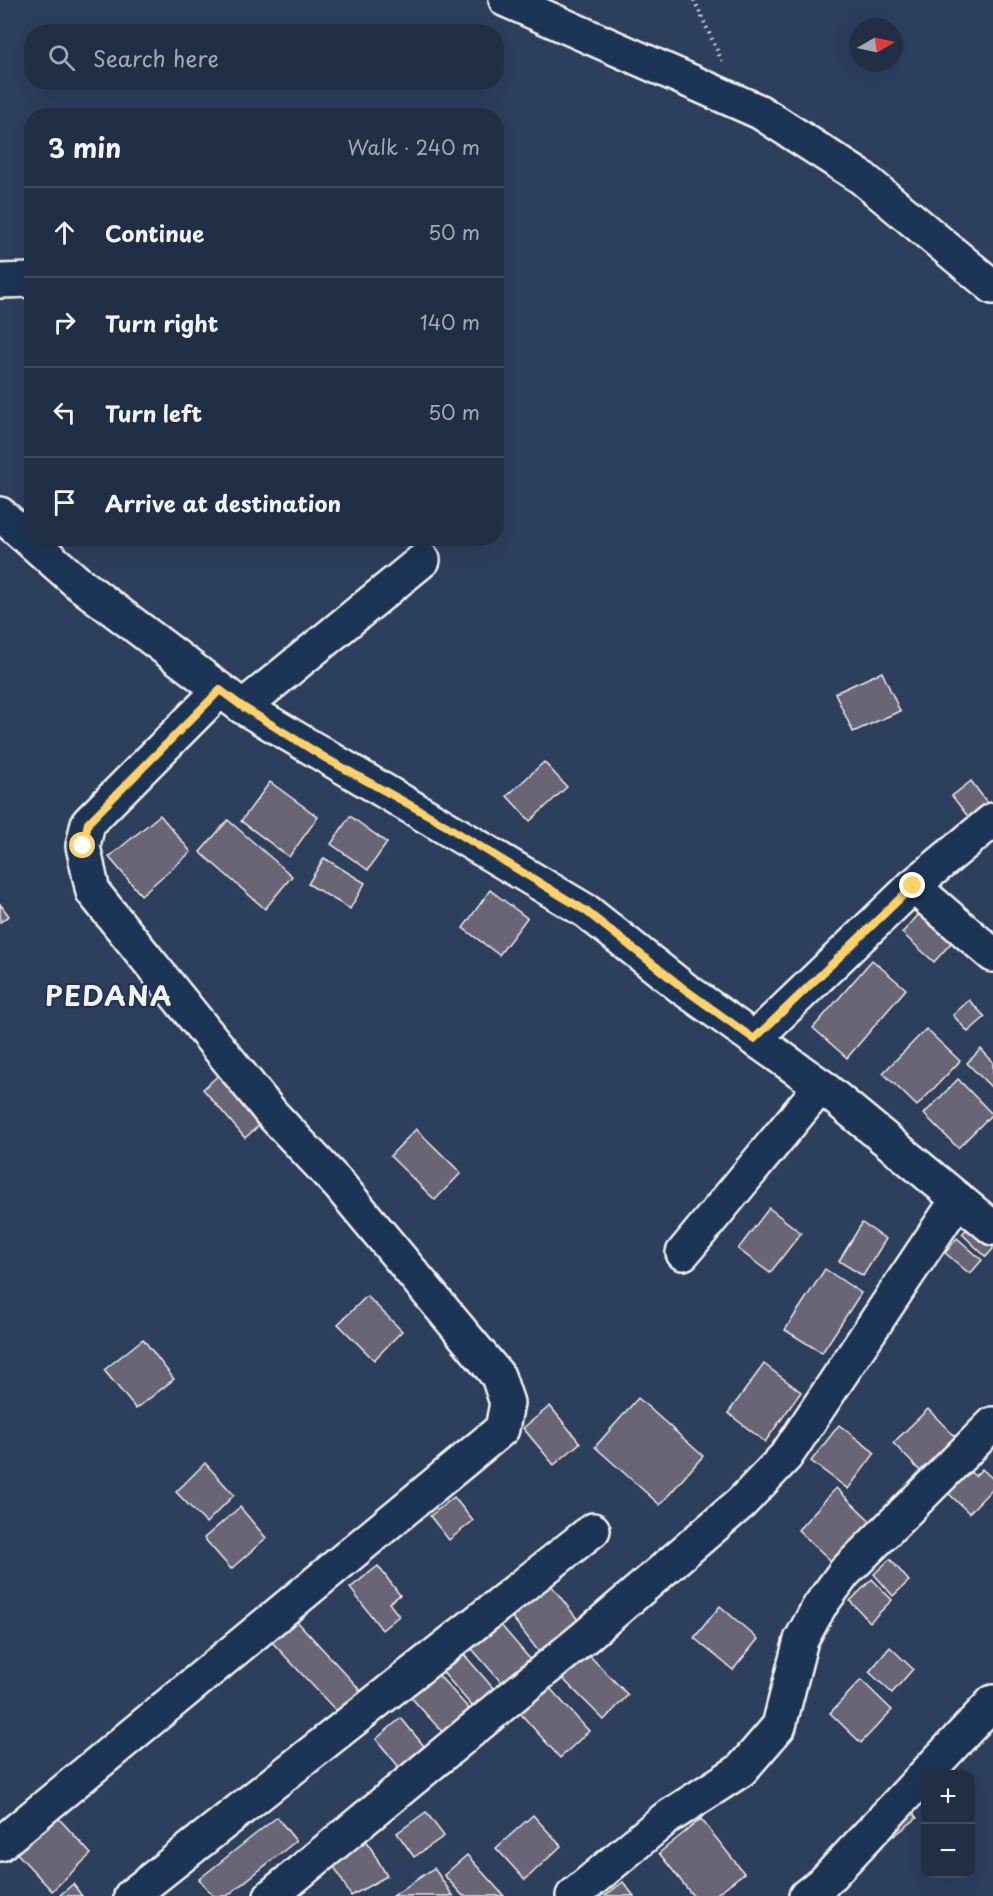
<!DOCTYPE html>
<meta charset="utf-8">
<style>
body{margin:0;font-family:"Playpen Sans",sans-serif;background:#29374d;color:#f1f3f6}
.controls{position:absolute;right:18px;bottom:18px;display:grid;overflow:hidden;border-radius:12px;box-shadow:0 6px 24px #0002}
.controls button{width:54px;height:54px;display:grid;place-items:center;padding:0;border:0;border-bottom:2px solid #3e4a5f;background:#212f46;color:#f1f3f6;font:30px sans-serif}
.compass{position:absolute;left:849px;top:18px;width:54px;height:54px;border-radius:50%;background:#212f46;box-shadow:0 6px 24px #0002;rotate:81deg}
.stop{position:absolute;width:18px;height:18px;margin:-14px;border:4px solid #ffd166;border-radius:50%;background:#fff}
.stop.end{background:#ffd166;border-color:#fff;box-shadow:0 2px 6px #0008}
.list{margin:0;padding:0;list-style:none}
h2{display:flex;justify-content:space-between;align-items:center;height:78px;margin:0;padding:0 24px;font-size:26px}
h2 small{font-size:20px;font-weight:400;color:#a2a9b3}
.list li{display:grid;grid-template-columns:39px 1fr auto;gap:18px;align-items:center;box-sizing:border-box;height:90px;padding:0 24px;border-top:2px solid #3e4a5f}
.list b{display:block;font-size:22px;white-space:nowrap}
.list em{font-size:20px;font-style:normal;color:#a2a9b3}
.icon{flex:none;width:33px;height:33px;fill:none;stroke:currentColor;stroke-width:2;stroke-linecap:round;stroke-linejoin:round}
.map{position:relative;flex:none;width:993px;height:1896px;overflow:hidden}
.search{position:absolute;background:#212f46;box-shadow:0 6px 24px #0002;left:24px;top:24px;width:480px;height:66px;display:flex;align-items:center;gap:15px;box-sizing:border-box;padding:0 21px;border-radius:24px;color:#a2a9b3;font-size:22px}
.panel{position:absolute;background:#212f46;box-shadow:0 6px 24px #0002;left:24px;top:108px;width:480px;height:438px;border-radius:24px}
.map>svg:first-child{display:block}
</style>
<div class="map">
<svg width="993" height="1896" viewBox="0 0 993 1896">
<rect width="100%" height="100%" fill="#2c3f5d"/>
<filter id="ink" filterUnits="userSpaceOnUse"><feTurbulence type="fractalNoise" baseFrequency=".0167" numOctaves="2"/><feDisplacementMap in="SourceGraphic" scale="12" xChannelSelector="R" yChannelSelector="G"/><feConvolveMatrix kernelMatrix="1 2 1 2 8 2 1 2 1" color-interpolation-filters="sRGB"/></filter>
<g filter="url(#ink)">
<g fill="#6a6576" stroke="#f4f1e8" stroke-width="1.5">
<polygon points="882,672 900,711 853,732 835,693"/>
<polygon points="544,762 567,787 530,821 507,796"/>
<polygon points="971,781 992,809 973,823 952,796"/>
<polygon points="270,782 318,817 289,857 241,821"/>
<polygon points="160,815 191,852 141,895 109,857"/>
<polygon points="350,816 387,843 368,870 331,844"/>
<polygon points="228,820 292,876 265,909 200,852"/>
<polygon points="324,858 365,883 350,909 308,884"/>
<polygon points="490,890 527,918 499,955 463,928"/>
<polygon points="0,904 9,916 0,922"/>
<polygon points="928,904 960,933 934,962 902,933"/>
<polygon points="872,960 906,989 847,1058 813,1028"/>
<polygon points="969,1000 985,1017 968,1032 953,1015"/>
<polygon points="926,1029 960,1061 917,1106 883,1073"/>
<polygon points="981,1049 993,1062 993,1089 967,1063"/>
<polygon points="230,1065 272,1114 245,1138 203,1089"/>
<polygon points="958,1079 992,1114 958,1148 924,1114"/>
<polygon points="416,1129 461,1173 435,1200 390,1156"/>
<polygon points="769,1208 801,1233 770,1273 738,1249"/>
<polygon points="978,1217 993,1232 993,1249 986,1257 962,1234"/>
<polygon points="862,1223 886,1239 863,1276 839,1261"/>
<polygon points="957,1238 982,1260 970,1274 945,1253"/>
<polygon points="825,1269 861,1293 822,1353 785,1330"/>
<polygon points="367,1296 402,1331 374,1360 338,1324"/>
<polygon points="143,1339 174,1379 136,1409 104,1370"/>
<polygon points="764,1364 801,1392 765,1442 728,1413"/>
<polygon points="638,1398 703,1456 660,1505 595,1447"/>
<polygon points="550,1406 580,1443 554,1465 523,1428"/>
<polygon points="928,1409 963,1445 924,1475 893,1443"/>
<polygon points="839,1425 875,1453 848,1489 811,1461"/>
<polygon points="205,1463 234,1495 206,1523 176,1492"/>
<polygon points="982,1469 993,1479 993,1488 969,1513 947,1492 968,1470 975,1476"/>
<polygon points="836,1488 882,1532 844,1573 798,1530"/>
<polygon points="454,1497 473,1521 449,1540 430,1516"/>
<polygon points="240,1507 266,1538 231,1569 204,1538"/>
<polygon points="890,1559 909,1581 893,1596 874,1574"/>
<polygon points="378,1566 400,1595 389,1603 399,1616 382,1630 350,1588"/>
<polygon points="544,1576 582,1625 542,1656 505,1608"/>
<polygon points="872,1579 892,1600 870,1622 850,1601"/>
<polygon points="720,1606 758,1639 733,1670 694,1638"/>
<polygon points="494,1617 535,1665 507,1689 466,1642"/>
<polygon points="294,1618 363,1693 340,1715 271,1641"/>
<polygon points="890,1647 913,1669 892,1693 869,1672"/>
<polygon points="461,1651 493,1688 472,1706 440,1669"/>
<polygon points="586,1652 628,1695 604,1720 561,1677"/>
<polygon points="433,1669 471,1711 445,1735 407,1693"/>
<polygon points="861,1680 892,1710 861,1743 830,1713"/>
<polygon points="548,1686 589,1731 560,1758 520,1713"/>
<polygon points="401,1718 428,1751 403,1772 376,1739"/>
<polygon points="896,1791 917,1818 894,1836 873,1808"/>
<polygon points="53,1812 91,1854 52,1891 13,1849"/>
<polygon points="426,1812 444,1836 414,1857 397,1833"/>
<polygon points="533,1815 561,1846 525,1880 496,1848"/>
<polygon points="277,1817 296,1841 227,1896 213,1896 199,1879"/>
<polygon points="701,1819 744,1873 714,1896 693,1896 659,1853"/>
<polygon points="362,1833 387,1876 351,1896 327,1854"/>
<polygon points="467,1855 504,1896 463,1896 444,1875"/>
<polygon points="434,1868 453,1896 393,1896"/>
<polygon points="623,1882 634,1896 605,1896"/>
<polygon points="73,1884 82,1896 61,1896 60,1895"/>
</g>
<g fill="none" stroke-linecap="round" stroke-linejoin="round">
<defs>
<g id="minor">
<polyline points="506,0 760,112 861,177 993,287"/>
<polyline points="0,281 32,280"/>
<polyline points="0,514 77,582 243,707 586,911 683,988 821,1086 993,1228"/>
<polyline points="243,707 423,560"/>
<polyline points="913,886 993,820"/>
<polyline points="754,1039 913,886 993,955"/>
<polyline points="683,1253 821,1086"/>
<polyline points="0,1844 502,1429 507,1403 498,1376 340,1186 272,1114 93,892 83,846 88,823 220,690"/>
<polyline points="131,1896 593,1530"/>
<polyline points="271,1896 586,1636 741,1503 786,1456 958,1199"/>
<polyline points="573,1896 665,1819 741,1770 779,1726 801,1640 819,1607 844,1573 993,1424"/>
<polyline points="806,1896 825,1881 993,1702"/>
</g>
</defs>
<use href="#minor" stroke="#f4f1e8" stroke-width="38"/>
<polyline stroke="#f4f1e8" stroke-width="4" stroke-dasharray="1.5 4.5" stroke-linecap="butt" points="694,0 722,61"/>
<use href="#minor" stroke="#1d3557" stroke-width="33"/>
</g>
</g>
<g fill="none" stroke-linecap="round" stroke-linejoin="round" filter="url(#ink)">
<polyline stroke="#ffd166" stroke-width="8" points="83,846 88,823 220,690 243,707 327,759 430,816 586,911 683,988 754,1039 913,886"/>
</g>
<g text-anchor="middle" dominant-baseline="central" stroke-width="4.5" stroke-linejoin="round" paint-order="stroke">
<g font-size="27" font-weight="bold" letter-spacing="1.5" fill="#f4f1e8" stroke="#1d3557">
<text x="109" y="994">PEDANA</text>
</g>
</g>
</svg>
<div class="controls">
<button>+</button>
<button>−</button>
</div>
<svg class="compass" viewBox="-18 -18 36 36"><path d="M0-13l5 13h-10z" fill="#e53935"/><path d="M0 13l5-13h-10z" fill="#a2a9b3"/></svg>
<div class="stop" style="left:83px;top:846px"></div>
<div class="stop end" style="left:913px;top:886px"></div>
<div class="search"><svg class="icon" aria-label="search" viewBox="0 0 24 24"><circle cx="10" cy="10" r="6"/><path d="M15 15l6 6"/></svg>Search here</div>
<section class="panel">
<h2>3 min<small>Walk · 240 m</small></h2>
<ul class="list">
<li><svg class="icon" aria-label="ahead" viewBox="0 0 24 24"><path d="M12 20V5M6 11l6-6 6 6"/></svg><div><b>Continue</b></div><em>50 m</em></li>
<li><svg class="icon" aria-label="right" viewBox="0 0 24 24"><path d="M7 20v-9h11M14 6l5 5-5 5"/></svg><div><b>Turn right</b></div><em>140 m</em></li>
<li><svg class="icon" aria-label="left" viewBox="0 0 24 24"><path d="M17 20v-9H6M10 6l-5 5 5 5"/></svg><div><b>Turn left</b></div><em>50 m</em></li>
<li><svg class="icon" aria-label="arrive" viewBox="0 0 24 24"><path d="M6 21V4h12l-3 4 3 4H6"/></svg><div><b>Arrive at destination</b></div></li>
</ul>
</section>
</div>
